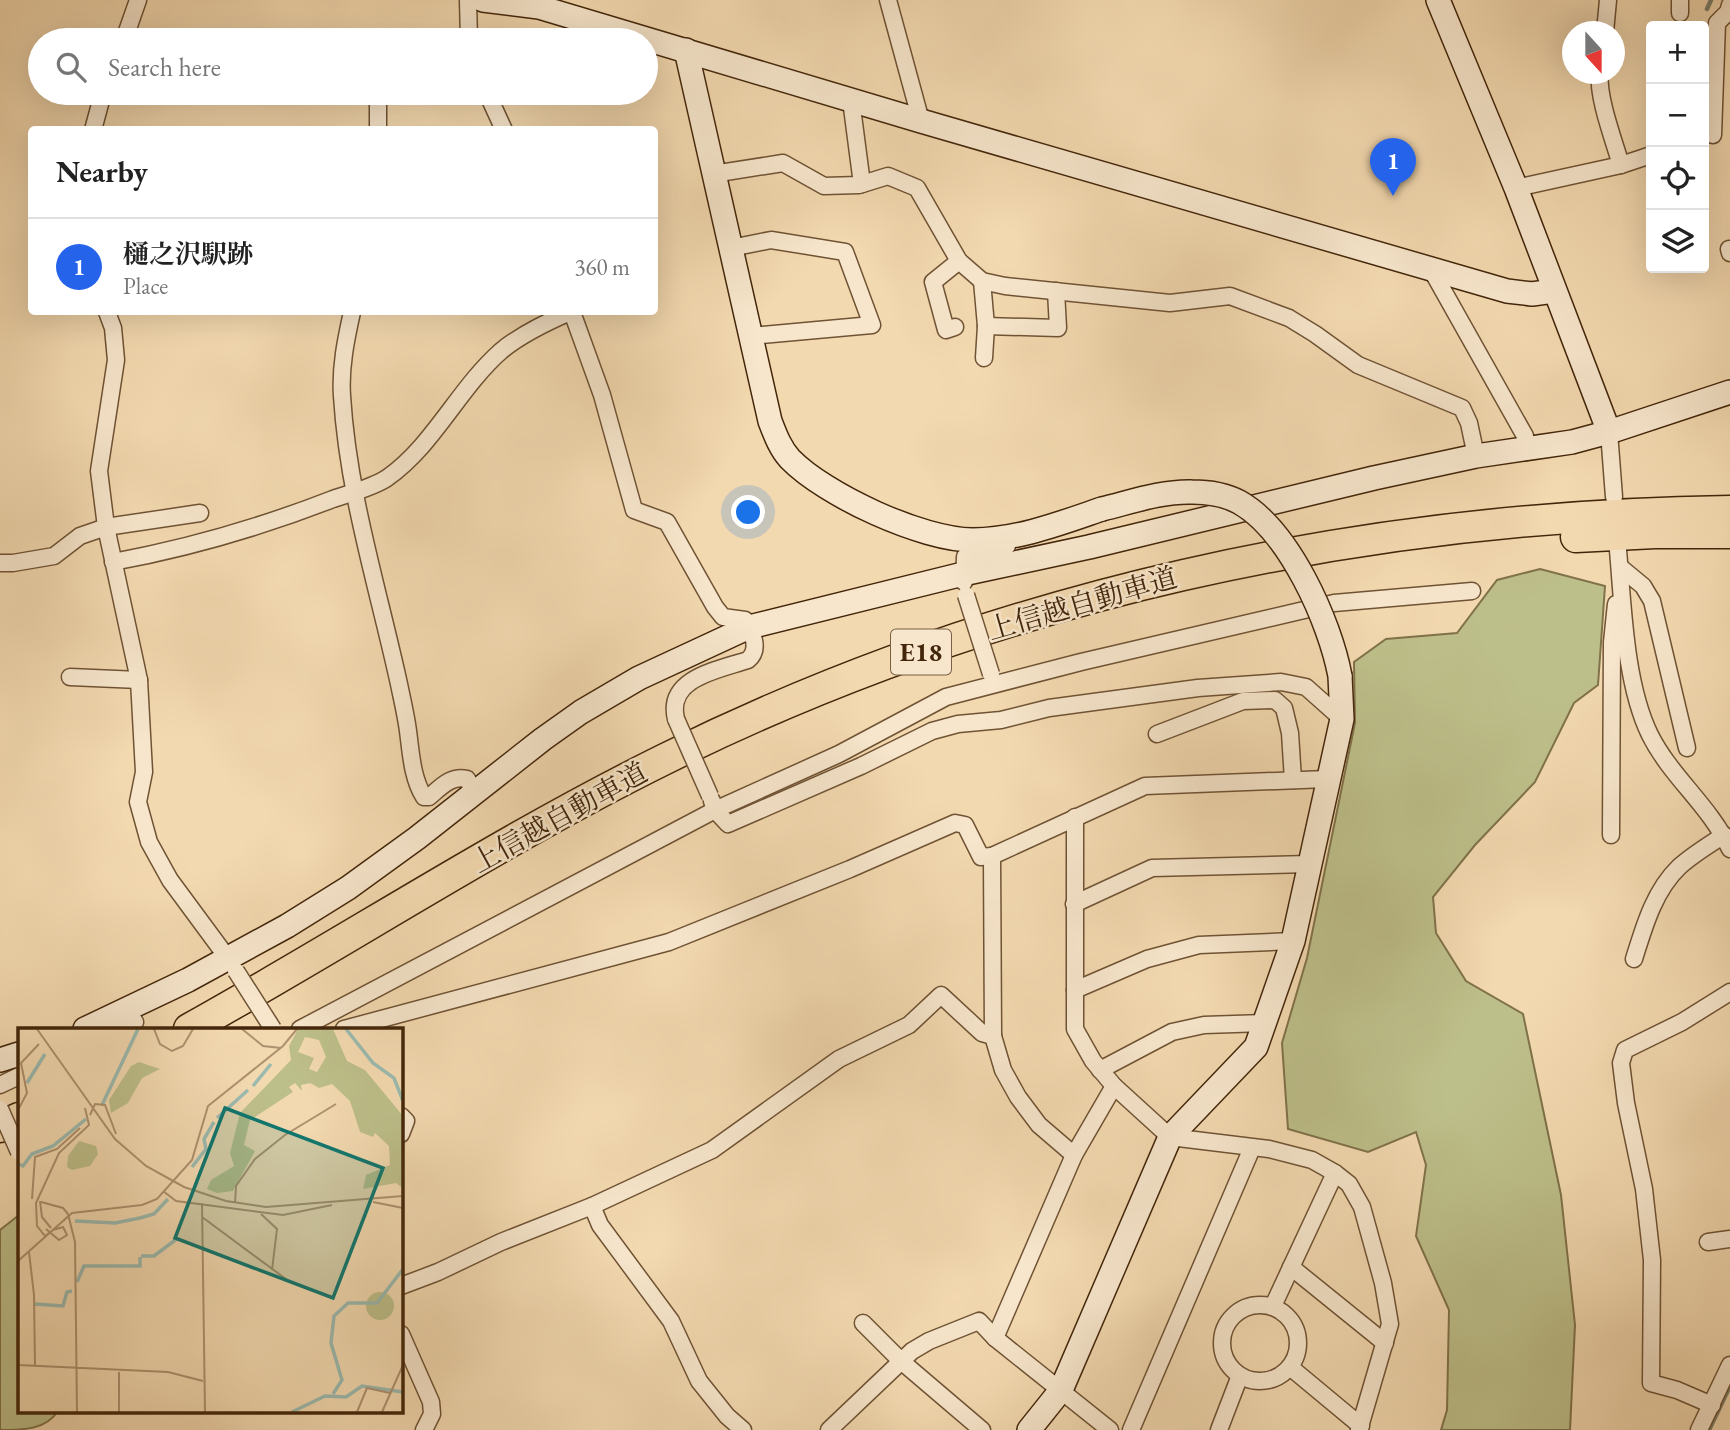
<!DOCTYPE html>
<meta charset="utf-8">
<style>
body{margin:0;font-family:"EB Garamond","Noto Serif JP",serif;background:#f2f2f2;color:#222}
.controls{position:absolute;right:21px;top:21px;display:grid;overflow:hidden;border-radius:7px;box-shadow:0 7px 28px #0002}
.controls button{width:63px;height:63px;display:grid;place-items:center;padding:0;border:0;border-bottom:2px solid #e0e0e0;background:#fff;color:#222;font:35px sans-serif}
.compass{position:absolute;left:1562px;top:21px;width:63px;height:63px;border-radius:50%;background:#fff;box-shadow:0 7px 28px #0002;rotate:159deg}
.you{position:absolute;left:749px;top:513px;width:24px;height:24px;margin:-18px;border:5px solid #fff;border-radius:50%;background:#1a73e8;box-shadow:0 0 0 10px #1a73e833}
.badge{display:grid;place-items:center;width:46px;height:46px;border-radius:50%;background:#2563eb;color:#fff;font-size:23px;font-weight:700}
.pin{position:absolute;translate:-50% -58px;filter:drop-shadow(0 2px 4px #0008)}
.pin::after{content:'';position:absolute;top:37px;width:24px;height:21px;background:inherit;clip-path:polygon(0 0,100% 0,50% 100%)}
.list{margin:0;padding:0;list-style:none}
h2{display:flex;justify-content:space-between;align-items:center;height:91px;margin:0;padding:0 28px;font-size:30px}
h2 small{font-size:23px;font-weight:400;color:#767676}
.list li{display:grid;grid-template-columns:46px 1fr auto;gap:21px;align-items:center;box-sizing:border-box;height:98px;padding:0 28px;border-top:2px solid #e0e0e0}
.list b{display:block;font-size:26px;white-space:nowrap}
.list p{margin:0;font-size:23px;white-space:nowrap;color:#767676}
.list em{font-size:23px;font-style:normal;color:#767676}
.icon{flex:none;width:38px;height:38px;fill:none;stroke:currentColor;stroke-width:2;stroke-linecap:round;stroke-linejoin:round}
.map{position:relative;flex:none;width:1730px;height:1430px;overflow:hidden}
.search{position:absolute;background:#fff;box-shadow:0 7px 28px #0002;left:28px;top:28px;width:630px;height:77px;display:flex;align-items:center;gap:18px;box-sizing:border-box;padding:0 24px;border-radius:38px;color:#767676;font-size:26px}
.panel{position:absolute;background:#fff;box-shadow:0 7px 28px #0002;left:28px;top:126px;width:630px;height:189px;border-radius:7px}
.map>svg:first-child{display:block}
</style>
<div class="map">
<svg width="1730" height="1430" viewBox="0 0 1730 1430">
<rect width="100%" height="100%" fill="#f3d9b0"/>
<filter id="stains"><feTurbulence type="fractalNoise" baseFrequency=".00286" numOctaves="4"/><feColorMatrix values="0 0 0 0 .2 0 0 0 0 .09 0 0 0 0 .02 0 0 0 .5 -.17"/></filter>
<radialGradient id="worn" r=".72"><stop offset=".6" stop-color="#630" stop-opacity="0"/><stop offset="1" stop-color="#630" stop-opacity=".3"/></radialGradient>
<g fill="#bdbf8a" stroke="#80724a" stroke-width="2">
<polygon points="1540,569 1605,586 1598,685 1574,703 1535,782 1475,845 1433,897 1436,933 1466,981 1523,1014 1561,1195 1575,1325 1570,1430 1441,1430 1447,1410 1449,1310 1416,1236 1426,1165 1416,1132 1368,1152 1288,1129 1282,1043 1307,958 1355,723 1354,662 1386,639 1457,633 1497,580"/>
<path d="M19 1215V1411H58C46 1430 23 1430 0 1430V1230Z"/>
</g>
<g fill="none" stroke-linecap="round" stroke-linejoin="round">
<g stroke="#787f6d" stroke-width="4.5">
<polyline points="1707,9 1711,0"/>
<polyline points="1709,1430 1730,1386"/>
</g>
<defs>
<g id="street">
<polyline points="468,0 469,40"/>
<polyline points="888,0 921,121"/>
<polyline points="1680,13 1680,0"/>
<polyline points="1605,32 1608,0"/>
<polyline points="124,40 138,0"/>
<path d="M1600 74C1597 96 1614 141 1621 165"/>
<polyline points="378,93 378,130"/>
<polyline points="487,93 504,130"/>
<polyline points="851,100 862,184"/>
<polyline points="93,130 103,93"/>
<polyline points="1713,135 1717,23 1728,12 1730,5"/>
<polyline points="713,174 783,163 824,186 859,185 888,176 917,188 959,261 982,281 1005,286 1170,303 1230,296 1289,318 1315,334 1358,365 1462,408 1469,423 1476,456"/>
<polyline points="1516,188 1621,165 1651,155"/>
<polyline points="731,248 771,240 845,252 872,325 751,336"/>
<polyline points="1729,249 1730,253"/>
<polyline points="1431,269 1525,436"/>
<polyline points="982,281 986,326 984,358"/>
<polyline points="107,312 113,328 116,360 99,471 106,527 139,680 144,772 138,802 149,842 170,880 232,964"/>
<path d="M352 312C346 339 340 368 342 396 348 494 378 588 399 684 402 699 406 715 408 731 411 753 412 778 424 797H429C441 787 451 775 467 779L475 793"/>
<path d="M572 312 602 395 634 510 667 522 715 607 723 617 745 620C752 632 761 649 748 660 718 670 666 678 676 719"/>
<polyline points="986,326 1058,328 1056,291"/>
<polyline points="955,327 946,330 933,282 959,261"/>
<polyline points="1609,432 1614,497"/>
<path d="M1618 550C1623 607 1625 684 1650 735 1671 777 1710 806 1730 849"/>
<path d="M113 562C189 548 261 527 333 499 350 493 372 488 387 478 434 445 458 389 501 351 520 335 547 322 570 312"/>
<polyline points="0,563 13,563 54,556 80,536 106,527 200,513"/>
<polyline points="1620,567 1643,586 1652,601 1687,748"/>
<polyline points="964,582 965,557 1007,546"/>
<polyline points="70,677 139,680"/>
<polyline points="1157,734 1243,701 1275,700 1284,708 1290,733 1293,780"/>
<polyline points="712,801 715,810 728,824 861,766 932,731 958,724 1001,720 1049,708 1198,688 1281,682 1306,687 1342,719"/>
<polyline points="1075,817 1075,1029 1093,1061 1114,1086 1170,1137 1269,1149 1312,1160 1335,1173 1349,1184 1362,1207 1383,1283 1390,1324 1359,1430"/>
<polyline points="1611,835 1612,642 1616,604"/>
<polyline points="1074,904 1152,868 1309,864"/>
<path d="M1634 959C1644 927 1654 891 1679 867 1692 855 1709 845 1724 835"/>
<polyline points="1075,990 1147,959 1199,945 1293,941"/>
<polyline points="119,1029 135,1022 128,1011"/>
<polyline points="300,1029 715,810 839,754 946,697 1081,662 1334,603 1472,591"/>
<polyline points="344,1029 669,942 850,869 955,823 965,825 981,857 992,856"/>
<polyline points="1100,1070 1172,1032 1204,1025 1265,1023"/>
<polyline points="0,1085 19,1076"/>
<polyline points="401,1116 406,1121 401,1134"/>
<polyline points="1074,1155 1039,1125 1018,1097 1003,1070 993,1036 992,856 1145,786 1327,779"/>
<polyline points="592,1206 600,1225 671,1321 699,1381 727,1416 743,1430"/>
<polyline points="1708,1242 1730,1239"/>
<polyline points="1291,1267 1385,1343"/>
<polyline points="401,1286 438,1272 501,1242 592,1206 712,1150 839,1059 909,1025 941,995 982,1033 993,1036"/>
<circle cx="1260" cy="1343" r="38"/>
<polyline points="1273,1306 1335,1173"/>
<polyline points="863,1323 901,1361 982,1430"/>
<polyline points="401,1334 431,1402 432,1414 424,1430"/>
<polyline points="995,1338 1074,1155 1114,1086"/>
<polyline points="1290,1367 1361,1426"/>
<polyline points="1712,1405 1677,1390 1651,1383 1652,1260 1644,1189 1626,1103 1621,1063 1625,1050 1682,1022 1730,992"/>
<polyline points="829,1430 912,1351 929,1341 979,1321 995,1338 1110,1430"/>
<polyline points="1131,1430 1252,1148"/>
<polyline points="1219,1430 1239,1378"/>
<polyline points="1699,1430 1730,1365"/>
</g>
<g id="secondary">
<polyline points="483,0 539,7 921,121 1507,291 1532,294 1554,291"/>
<polyline points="1438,0 1516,188 1609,432"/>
<path d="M686 50 770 421C775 434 780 448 790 459 825 495 922 540 973 540 1017 540 1061 523 1102 509"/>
<polyline points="85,1029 188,980 287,926 348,888 417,838 543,739 581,712 639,678 749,627 963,574 1089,547 1374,478 1476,456 1572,442 1609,432 1730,392"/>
<polyline points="0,1060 19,1054"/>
<polyline points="1029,1430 1061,1390 1170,1137 1256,1047 1293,941 1342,719 1340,676"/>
</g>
<g id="highway">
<polyline points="1576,537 1655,533 1730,533"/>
<path d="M189 1029C349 940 501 840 665 759 998 594 1360 516 1730 511"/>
<polyline points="0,1127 19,1118"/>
</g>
</defs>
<use href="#street" stroke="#6f5334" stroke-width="19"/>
<use href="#secondary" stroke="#43260a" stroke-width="26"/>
<use href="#highway" stroke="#43260a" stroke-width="33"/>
<use href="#street" stroke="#f7e6cc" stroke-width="16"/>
<use href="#secondary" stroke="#f7e6cc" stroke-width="23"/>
<use href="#highway" stroke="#f3d9b0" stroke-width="30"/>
<defs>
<g id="street-bridge">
<polyline points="966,595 991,674"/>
<polyline points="676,719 710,796"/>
<polyline points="236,971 273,1029"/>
<polyline points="0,1109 19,1152"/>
</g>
<path id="secondary-bridge" d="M1102 509C1131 502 1162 491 1192 492 1207 492 1226 495 1239 502 1289 530 1330 622 1340 676"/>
</defs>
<use href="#street-bridge" stroke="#6f5334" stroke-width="19" stroke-linecap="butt"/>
<use href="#secondary-bridge" stroke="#43260a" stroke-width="26" stroke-linecap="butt"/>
<use href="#street-bridge" stroke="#f7e6cc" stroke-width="16"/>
<use href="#secondary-bridge" stroke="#f7e6cc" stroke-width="23"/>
</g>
<g text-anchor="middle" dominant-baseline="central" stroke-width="5" stroke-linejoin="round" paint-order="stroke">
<rect fill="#f7e6cc" stroke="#796044" stroke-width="2" x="891" y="629.5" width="60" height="45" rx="5"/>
<g font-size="26" font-weight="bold" fill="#43260a">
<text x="921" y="652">E18</text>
</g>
<g font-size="28" fill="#43260a" stroke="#f7e6cc">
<text transform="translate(1082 603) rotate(-16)">上信越自動車道</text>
<text transform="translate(559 817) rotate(-29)">上信越自動車道</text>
</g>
</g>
<g transform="translate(18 1028)">
<rect width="385" height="385" fill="#f3d9b0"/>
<path d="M280 1H315L329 33 347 42 385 88V160L378 155 345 161 348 147 372 137 371 118 357 105 355 109 342 104 332 73 314 56 301 60 292 55 283 57 284 63 277 55 271 59 275 64 232 92 226 117 237 123 215 163 199 165 189 161 193 152 216 138 212 125 222 85 273 32 271 18ZM287 9 301 12 308 29 299 44 291 41 296 30 280 24ZM121 34 142 41 124 50 110 75 93 85 91 72 113 38ZM61 113 78 118 80 126 72 138 54 142 49 139 50 128ZM348 278a14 14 0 1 1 28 0a14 14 0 1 1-28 0Z" fill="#bdbf8a" fill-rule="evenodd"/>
<path fill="none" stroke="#9bbaaf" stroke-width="3.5" d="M328 1 355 35 376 50 385 73M9 55 27 26M235 58 253 36M84 77 120 1M199 90 230 62M0 136 5 138 14 126 35 118 68 91M174 139 188 121 186 111 196 94M57 193 97 195 122 190 136 186 150 171M123 228H136L160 210M59 254 66 238H122V229M17 276 45 278 49 264 54 263M315 366 324 352 313 315 316 288 330 275H359L385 241M274 384 307 368 328 369 344 358 385 364"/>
<path fill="none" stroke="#ad916e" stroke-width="2" d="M19 1 97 111 128 138 166 159 208 173 248 179 385 168M136 1 142 16 154 23 165 18 175 1M224 1 245 18 263 20M0 82 9 65 3 35 21 16M72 87 77 76 87 77 98 106M145 163 158 173 265 187 314 177M14 171 17 129 39 121 62 100M22 173 24 189 33 200M23 174 45 180 50 186M355 174 385 180M184 175 187 384M217 175 218 158 237 131 267 107 318 76M50 186 57 214 59 384M243 186 259 201 254 242M184 189 272 254M28 201 41 212 49 207 45 199 35 202M31 205 27 208 19 198 18 175 41 125 71 97 67 80M11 224 16 267 17 338M0 233 54 185 124 177 139 171 174 132 190 78 265 18 279 1M0 337 150 344 185 353M101 344V384M339 384 349 360 372 365M364 384 385 337"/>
<path fill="#0f766e" fill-opacity="0.15" stroke="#0f766e" stroke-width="3.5" d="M207 80 365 140 315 270 157 210Z"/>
<rect width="385" height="385" fill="none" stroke="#43260a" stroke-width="3.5"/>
</g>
<rect width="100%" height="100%" filter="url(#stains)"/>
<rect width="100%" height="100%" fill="url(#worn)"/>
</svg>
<div class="controls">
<button>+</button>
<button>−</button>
<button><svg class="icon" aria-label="locate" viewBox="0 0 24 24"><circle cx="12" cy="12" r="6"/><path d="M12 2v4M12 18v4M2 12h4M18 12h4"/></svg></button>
<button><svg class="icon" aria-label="layers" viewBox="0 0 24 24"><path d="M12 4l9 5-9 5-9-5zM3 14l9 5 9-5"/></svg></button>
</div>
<svg class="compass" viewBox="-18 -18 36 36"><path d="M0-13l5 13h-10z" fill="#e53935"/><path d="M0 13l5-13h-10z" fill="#767676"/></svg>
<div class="you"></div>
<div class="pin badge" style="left:1393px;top:196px">1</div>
<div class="search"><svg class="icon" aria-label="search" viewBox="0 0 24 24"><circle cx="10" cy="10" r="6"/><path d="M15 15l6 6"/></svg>Search here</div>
<section class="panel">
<h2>Nearby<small></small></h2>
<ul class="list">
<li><span class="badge">1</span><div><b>樋之沢駅跡</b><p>Place</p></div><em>360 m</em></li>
</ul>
</section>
</div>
